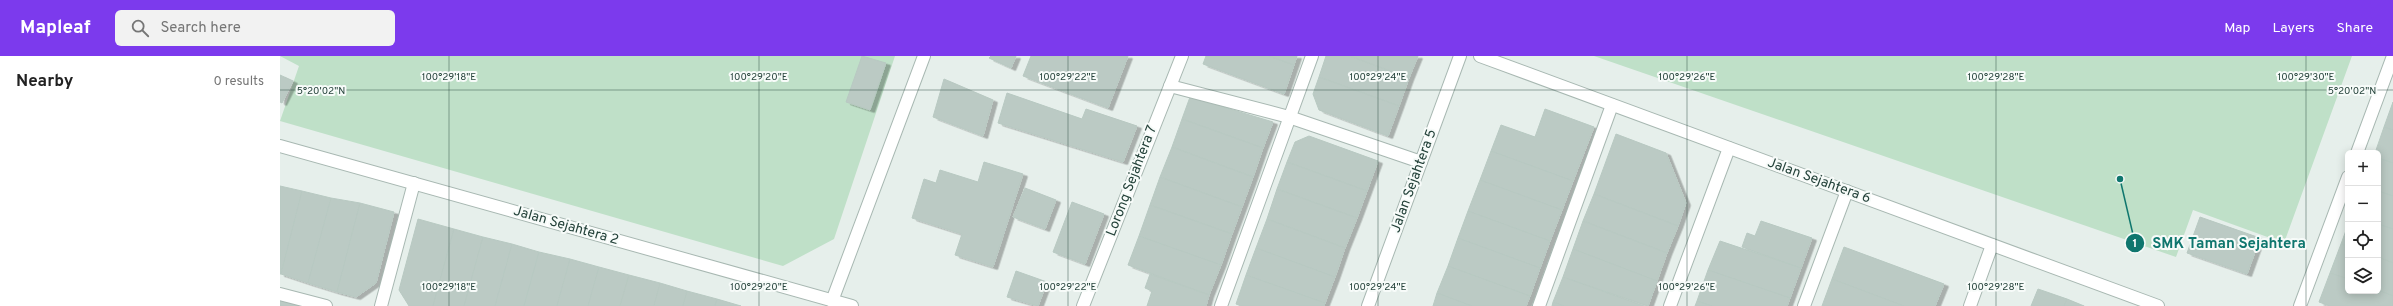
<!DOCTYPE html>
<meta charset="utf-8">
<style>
body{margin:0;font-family:Overpass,sans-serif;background:#f2f2f2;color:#222}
.controls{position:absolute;right:12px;bottom:12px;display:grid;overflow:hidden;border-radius:6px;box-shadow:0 2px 10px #0003}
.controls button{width:36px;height:36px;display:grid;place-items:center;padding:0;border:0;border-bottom:1px solid #e0e0e0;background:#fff;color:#222;font:20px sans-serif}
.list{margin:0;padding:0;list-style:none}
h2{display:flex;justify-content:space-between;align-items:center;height:52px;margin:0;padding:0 16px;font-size:17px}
h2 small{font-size:13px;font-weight:400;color:#767676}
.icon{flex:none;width:22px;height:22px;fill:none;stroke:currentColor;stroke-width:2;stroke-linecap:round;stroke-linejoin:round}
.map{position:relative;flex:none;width:2113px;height:250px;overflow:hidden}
header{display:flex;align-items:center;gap:24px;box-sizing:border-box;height:56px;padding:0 20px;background:#7c3aed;color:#fff}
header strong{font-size:19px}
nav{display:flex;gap:22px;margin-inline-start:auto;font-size:14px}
.search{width:280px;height:36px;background:#f2f2f2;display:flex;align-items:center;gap:10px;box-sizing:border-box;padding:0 14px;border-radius:6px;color:#767676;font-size:15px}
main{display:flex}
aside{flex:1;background:#fff}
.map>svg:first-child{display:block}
</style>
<header>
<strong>Mapleaf</strong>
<div class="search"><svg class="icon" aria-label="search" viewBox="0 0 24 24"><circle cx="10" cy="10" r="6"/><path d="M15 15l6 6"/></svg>Search here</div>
<nav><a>Map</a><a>Layers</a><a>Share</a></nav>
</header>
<main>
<aside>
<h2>Nearby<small>0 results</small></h2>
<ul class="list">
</ul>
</aside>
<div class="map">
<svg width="2113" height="250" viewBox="0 0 2113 250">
<defs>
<filter id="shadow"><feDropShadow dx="4.5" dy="2.5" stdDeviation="0" flood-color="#0004"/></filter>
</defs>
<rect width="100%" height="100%" fill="#e6efeb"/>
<g fill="#bfe0c8">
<polygon points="0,0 615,0 554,183 503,210 0,65 19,10"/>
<polygon points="1314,0 2072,0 2004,187 1913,154 1896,201"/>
</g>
<g fill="#bbcac4" stroke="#b8c9c2" filter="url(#shadow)">
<polygon points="582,0 606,7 590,54 566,46"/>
<polygon points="711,0 736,0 731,12 709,2"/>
<polygon points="751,0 848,0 828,52 743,20"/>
<polygon points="926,0 989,0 1014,9 1004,38 923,8"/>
<polygon points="989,0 1017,0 1014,9"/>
<polygon points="1046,0 1070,0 1129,22 1119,50 1039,21"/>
<polygon points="1070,0 1138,0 1129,22"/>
<polygon points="0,19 13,25 2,47 0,46"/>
<polygon points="1039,21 1119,50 1108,80 1039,54 1033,38"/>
<polygon points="664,23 713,44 703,80 653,61"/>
<polygon points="727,37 802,63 806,53 857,70 843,106 718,67"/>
<polygon points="910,41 993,66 983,92 902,63"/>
<polygon points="2113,46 2113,74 2104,71"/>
<polygon points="1265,53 1314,71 1293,125 1211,95 1221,69 1255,81"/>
<polygon points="902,63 983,92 973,121 892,91"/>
<polygon points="2104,71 2113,74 2113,107 2098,102 2098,97 2095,97"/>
<polygon points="1336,78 1386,97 1406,147 1398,170 1314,138"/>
<polygon points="1029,80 1098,105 1087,135 1007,106 1015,86"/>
<polygon points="892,91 973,121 962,151 880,121"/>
<polygon points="1211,95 1293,125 1282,154 1200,124"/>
<polygon points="2098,102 2113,107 2113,140 2098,135"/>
<polygon points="704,106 743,118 713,211 675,199 682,178 632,162 644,123 656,127 660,114 698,126"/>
<polygon points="1007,106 1087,135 1077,162 997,133"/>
<polygon points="880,121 962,151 952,178 870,149"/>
<polygon points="1200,124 1282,154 1270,185 1188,155"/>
<polygon points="0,130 22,135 1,218 0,218"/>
<polygon points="745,132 776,144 765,173 733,161"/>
<polygon points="997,133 1077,162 1065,192 987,163"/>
<polygon points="22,135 51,142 28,227 1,218"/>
<polygon points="2098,135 2113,140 2113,173 2098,168"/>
<polygon points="1314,138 1398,170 1387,197 1303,165"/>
<polygon points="51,142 80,147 57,236 28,227"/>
<polygon points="792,146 824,158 805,208 773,196"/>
<polygon points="80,147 114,156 96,227 76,241 57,236"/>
<polygon points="870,149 952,178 941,209 859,180"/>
<polygon points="1188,155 1270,185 1260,212 1178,182"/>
<polygon points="1920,161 1980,182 1967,218 1907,197"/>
<polygon points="138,163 174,173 153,250 129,250 119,234"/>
<polygon points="987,163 1065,192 1055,221 976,192"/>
<polygon points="1303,165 1387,197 1377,225 1293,193"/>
<polygon points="1481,165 1532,182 1521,212 1462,191 1467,177 1475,180"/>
<polygon points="2098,168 2113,173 2113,207 2098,201"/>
<polygon points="2068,169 2068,190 2061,188"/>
<polygon points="174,173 203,181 184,250 153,250"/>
<polygon points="859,180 941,209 929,239 848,209"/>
<polygon points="203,181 232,188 215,250 184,250"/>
<polygon points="1178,182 1260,212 1250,240 1168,210"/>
<polygon points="1440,185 1521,212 1510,242 1428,214"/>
<polygon points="232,188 259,196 244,250 215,250"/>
<polygon points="2061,188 2068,190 2068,223 2050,217"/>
<polygon points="1564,191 1664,228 1655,250 1624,250 1552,223"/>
<polygon points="976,192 1055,221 1045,247 966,219"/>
<polygon points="1293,193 1377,225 1368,250 1283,221"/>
<polygon points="259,196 290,203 277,250 244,250"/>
<polygon points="2098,201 2113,207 2113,240 2098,234"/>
<polygon points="290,203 319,211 308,250 277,250"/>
<polygon points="1168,210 1250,240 1246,250 1192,250 1157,237"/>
<polygon points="319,211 349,219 340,250 308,250"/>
<polygon points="1428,214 1510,242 1507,250 1432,250 1417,245"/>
<polygon points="736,215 767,226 758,250 727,241"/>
<polygon points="2050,217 2068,223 2068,235 2098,234 2113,240 2113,250 2050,250 2039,246"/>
<polygon points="870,218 929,239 926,250 867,250 872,235 865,232"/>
<polygon points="349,219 380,227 374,250 340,250"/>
<polygon points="966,219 1045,247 1044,250 961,250 956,248"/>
<polygon points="1283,221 1364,250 1284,250 1273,246"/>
<polygon points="1552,223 1624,250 1542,250"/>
<polygon points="380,227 407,235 403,250 374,250"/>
<polygon points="1758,233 1787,243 1784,250 1751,250"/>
<polygon points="407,235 437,243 435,250 403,250"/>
<polygon points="1157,237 1192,250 1153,250"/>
<polygon points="437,243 461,250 435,250"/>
<polygon points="1787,243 1804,250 1784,250"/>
<polygon points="0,244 21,250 0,250"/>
<polygon points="1417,245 1432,250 1415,250"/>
<polygon points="1273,246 1284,250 1272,250"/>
</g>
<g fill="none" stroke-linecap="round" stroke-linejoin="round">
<defs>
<g id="lane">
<polyline points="890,30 1009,61 1141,106"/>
<polyline points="2077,97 2113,0"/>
<polyline points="0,238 46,250"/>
<polyline points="101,250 134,127"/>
<polyline points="941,250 1032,0"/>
<polyline points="1259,250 1332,49"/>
<polyline points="1524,250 1567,135"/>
<polyline points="2020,250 2068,121"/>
</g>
<g id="street">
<polyline points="1200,0 1878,250"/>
<polyline points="0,90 572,250"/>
<polyline points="552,245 644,0"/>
<polyline points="803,250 902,0"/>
<polyline points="1088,250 1180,0"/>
<polyline points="1390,250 1449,92"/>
<polyline points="1690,250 1712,189"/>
</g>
</defs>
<use href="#lane" stroke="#a8b8b2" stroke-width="14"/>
<use href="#street" stroke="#a8b8b2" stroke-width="14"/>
<use href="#lane" stroke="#fff" stroke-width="12"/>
<use href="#street" stroke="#fff" stroke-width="12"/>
</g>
<path fill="none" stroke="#24423a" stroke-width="1" stroke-opacity="0.45" d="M169 0V250M479 0V250M788 0V250M1098 0V250M1407 0V250M1716 0V250M2026 0V250M0 34H2113"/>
<g text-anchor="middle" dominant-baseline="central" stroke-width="4" stroke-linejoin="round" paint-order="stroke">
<g font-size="14" fill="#24423a" stroke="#f7fbf9">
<text transform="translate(852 125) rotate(-69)">Lorong Sejahtera 7</text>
<text transform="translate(1134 125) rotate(-70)">Jalan Sejahtera 5</text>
<text transform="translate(1539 125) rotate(20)">Jalan Sejahtera 6</text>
<text transform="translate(286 170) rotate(16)">Jalan Sejahtera 2</text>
</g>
</g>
<g font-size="10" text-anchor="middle" fill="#24423a" stroke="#f7fbf9" stroke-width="4" stroke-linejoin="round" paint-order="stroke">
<text x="169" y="24">100°29'18"E</text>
<text x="479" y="24">100°29'20"E</text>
<text x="788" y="24">100°29'22"E</text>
<text x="1098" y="24">100°29'24"E</text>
<text x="1407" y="24">100°29'26"E</text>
<text x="1716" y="24">100°29'28"E</text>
<text x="2026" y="24">100°29'30"E</text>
<text x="41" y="38">5°20'02"N</text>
<text x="2072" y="38">5°20'02"N</text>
<text x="169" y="234">100°29'18"E</text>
<text x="479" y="234">100°29'20"E</text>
<text x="788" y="234">100°29'22"E</text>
<text x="1098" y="234">100°29'24"E</text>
<text x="1407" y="234">100°29'26"E</text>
<text x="1716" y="234">100°29'28"E</text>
</g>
<path fill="none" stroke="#0f766e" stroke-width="1.5" d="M1840 123L1855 187"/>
<g fill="#0f766e" stroke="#f7fbf9" stroke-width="1.5">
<circle cx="1840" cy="123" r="4"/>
<circle cx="1855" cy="187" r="10"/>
</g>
<g font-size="12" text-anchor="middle" font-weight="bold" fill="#fff">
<text x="1855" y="191">1</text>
</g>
<g font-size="15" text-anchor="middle" font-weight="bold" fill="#0f766e" stroke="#f7fbf9" stroke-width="4" stroke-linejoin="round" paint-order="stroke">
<text x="1949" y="192">SMK Taman Sejahtera</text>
</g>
</svg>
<div class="controls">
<button>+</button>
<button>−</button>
<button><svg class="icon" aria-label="locate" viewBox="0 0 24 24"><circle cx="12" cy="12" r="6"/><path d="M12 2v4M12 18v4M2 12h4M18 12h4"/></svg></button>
<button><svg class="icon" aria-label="layers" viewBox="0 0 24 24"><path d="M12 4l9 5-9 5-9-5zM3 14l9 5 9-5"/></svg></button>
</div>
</div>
</main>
